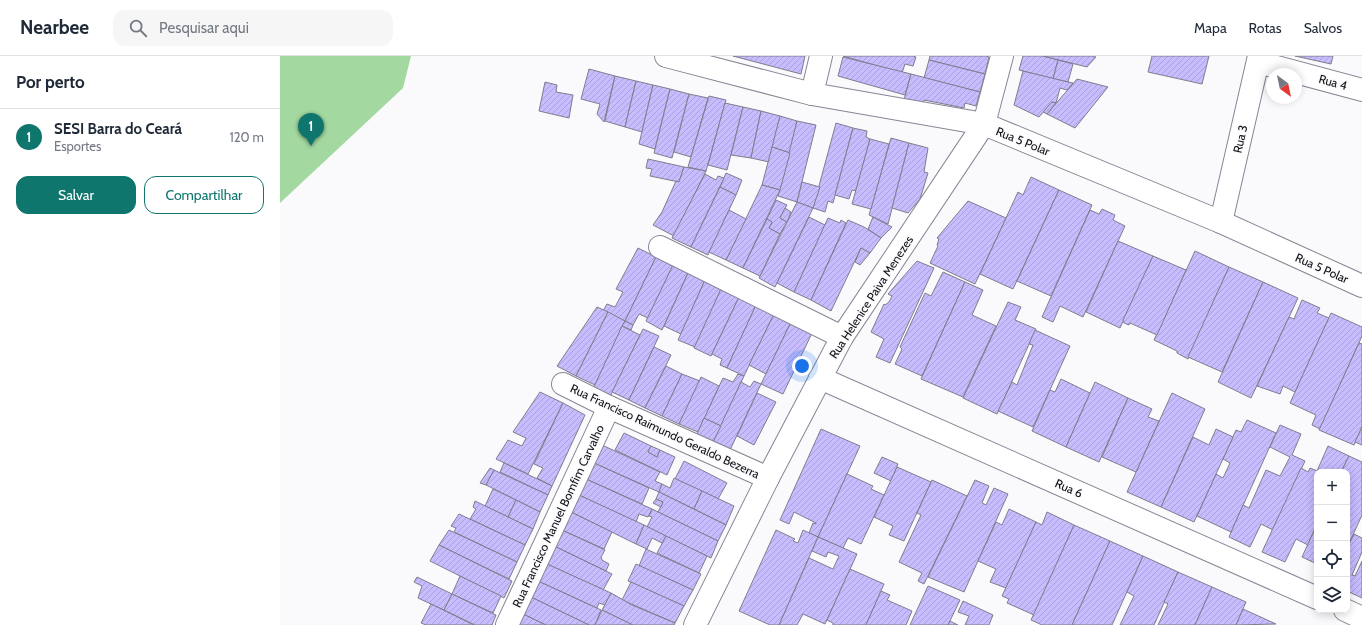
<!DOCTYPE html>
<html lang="pt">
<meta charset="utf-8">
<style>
body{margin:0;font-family:Cabin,sans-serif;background:#f6f6f7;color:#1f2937}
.controls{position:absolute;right:12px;bottom:12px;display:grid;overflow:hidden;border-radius:8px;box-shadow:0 2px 10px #0003}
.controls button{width:36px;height:36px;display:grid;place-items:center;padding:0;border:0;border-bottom:1px solid #e0e1e3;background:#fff;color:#1f2937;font:20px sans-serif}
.compass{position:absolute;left:986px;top:12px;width:36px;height:36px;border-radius:50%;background:#fff;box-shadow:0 2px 10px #0003;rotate:147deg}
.you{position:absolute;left:522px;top:310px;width:14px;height:14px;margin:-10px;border:3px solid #fff;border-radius:50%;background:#1a73e8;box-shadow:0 0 0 6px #1a73e833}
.badge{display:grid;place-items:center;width:26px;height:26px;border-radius:50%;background:#0f766e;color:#fff;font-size:13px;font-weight:700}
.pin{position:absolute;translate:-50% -33px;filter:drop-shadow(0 1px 2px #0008)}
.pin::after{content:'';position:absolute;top:21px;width:14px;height:12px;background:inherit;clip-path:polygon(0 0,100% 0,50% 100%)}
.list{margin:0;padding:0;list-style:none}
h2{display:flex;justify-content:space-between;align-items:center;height:52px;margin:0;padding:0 16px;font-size:17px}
h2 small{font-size:13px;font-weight:400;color:#747a83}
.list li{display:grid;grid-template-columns:26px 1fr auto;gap:12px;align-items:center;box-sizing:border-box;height:56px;padding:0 16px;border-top:1px solid #e0e1e3}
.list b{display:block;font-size:15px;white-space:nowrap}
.list p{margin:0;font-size:13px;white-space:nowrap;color:#747a83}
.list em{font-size:13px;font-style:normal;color:#747a83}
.actions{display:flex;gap:8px;padding:12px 16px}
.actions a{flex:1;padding:9px 0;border:1px solid #0f766e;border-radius:12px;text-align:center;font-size:14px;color:#0f766e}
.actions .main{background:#0f766e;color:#fff}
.icon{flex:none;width:22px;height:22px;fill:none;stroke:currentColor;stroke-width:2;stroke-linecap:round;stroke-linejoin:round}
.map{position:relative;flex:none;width:1082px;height:569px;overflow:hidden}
header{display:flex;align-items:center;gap:24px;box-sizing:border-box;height:56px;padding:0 20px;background:#fff;border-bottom:1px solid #e0e1e3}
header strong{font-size:19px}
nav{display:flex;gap:22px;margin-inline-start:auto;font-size:14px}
.search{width:280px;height:36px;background:#f6f6f7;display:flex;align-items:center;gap:10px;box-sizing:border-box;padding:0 14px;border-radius:12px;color:#747a83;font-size:15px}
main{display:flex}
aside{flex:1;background:#fff}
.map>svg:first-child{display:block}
</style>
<header>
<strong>Nearbee</strong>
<div class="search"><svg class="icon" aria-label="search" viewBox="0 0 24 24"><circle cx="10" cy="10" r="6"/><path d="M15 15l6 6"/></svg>Pesquisar aqui</div>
<nav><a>Mapa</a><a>Rotas</a><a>Salvos</a></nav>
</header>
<main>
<aside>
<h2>Por perto<small></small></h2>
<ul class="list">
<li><span class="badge">1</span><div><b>SESI Barra do Ceará</b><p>Esportes</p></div><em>120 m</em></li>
</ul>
<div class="actions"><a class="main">Salvar</a><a>Compartilhar</a></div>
</aside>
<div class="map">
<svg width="1082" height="569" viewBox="0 0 1082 569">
<defs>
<pattern id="building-hatch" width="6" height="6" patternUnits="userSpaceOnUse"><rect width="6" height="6" fill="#c6bcfe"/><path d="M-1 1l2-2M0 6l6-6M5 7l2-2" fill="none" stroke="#a9a1d9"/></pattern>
</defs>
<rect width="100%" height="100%" fill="#fafafd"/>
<polygon fill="#a3d9a0" points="0,0 131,0 123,32 0,147"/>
<g fill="url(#building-hatch)" stroke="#7f7d8d">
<polygon points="453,0 525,0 521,18"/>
<polygon points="563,0 633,0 636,1 633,10 625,8 622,17"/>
<polygon points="650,0 706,0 709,1 705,18 649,4"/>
<polygon points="743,0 763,0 778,4 773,23 739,14"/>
<polygon points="763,0 812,0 816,1 807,11"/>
<polygon points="872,0 929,0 922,28 868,16"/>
<polygon points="1015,0 1053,0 1051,8"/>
<polygon points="563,1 631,18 625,39 558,20"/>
<polygon points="649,4 705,18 700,36 644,22"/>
<polygon points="778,4 793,8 788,26 773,23"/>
<polygon points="309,13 335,20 324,66 317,58 320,48 301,43"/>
<polygon points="743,15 788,26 793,27 787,34 780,32 776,47 772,46 759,61 734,49"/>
<polygon points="631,18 700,36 696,50 685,47 684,52 644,44 643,49 624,44"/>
<polygon points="335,20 356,25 345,71 325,65"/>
<polygon points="797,23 828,31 795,72 767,58"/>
<polygon points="356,25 373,29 362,76 345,71"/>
<polygon points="265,26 277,29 276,36 293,39 289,62 259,55"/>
<polygon points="373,29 390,33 375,93 359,88"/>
<polygon points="390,33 409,38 392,102 374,97"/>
<polygon points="409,38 428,42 411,101 394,96"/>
<polygon points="429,40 446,44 426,115 408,111"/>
<polygon points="772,46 776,47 767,58 763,56"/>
<polygon points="445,47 463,51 447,114 428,109"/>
<polygon points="463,51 481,55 471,102 451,99"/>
<polygon points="481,55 500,60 489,106 471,102"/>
<polygon points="500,60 517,65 510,97 492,91"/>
<polygon points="517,65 536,69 517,146 498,140"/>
<polygon points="556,67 573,72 553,147 548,145 545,156 533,152"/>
<polygon points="573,72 587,75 586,81 590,83 576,135 572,134 569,143 555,139"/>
<polygon points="611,82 629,87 608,168 589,159"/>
<polygon points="590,83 609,88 591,153 572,148"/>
<polygon points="629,87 648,92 644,116 648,117 640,143 628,157 612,152"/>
<polygon points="492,91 510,97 500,134 482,129"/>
<polygon points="368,103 404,111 399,126 370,120 372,113 366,112"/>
<polygon points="404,111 426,115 394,180 373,169 382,156 396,125 399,126"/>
<polygon points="446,117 462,124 456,139 440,131"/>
<polygon points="425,118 436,124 438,120 444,122 411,191 392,182"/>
<polygon points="751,121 779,134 733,233 700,218 738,136 743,139"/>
<polygon points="522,126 540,131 533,152 517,146"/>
<polygon points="482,129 500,134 463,212 446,204"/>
<polygon points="440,131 456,139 428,199 411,191"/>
<polygon points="779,134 812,149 771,240 737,225"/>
<polygon points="496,144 507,149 500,162 507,166 500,178 489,172 492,166 487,163"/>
<polygon points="688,145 726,162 695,228 650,207 658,190 657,189 659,183 657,182"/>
<polygon points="517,146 533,152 495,231 479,222"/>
<polygon points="505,152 511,156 507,166 500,162"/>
<polygon points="822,153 835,159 833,164 845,170 803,261 780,250 773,266 762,261 810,154 819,158"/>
<polygon points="449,154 466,163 446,204 429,196"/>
<polygon points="529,161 545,169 514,236 497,227"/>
<polygon points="593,161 612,171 601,182 588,173"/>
<polygon points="548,162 560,167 561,164 566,167 531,244 514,236"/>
<polygon points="487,163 492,166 489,172 500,178 480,220 463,212"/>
<polygon points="568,164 584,171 601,182 590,197 581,192 551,255 531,244"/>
<polygon points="838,185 873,200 840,272 806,256"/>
<polygon points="358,192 376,201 345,265 323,255 327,248 335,251 343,236 336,233"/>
<polygon points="581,192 590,197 580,209 575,206"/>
<polygon points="915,195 949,211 908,303 897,297 897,295 874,284"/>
<polygon points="873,200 906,214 877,279 850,267 849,269 844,267 843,264"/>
<polygon points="376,201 393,209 368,262 359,258 353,269 345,265"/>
<polygon points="637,205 654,212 610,307 596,301 604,283 591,276 604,248 605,249 609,246 612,240 608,238"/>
<polygon points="393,209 408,217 382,274 366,265"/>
<polygon points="949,211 983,226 942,316 908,301"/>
<polygon points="663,216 685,226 642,320 615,308 622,293 620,291 645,237 651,240"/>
<polygon points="408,217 425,224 401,278 384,270"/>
<polygon points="425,224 441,233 415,291 398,284"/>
<polygon points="685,226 703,234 692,259 716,270 683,341 641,323"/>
<polygon points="983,226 1018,242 971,342 938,326"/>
<polygon points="441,233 459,241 431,300 414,292"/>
<polygon points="459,241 476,249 447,312 440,309 442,303 432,298"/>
<polygon points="1022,244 1040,252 1037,257 1049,262 1015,336 1003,330 1000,338 977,330 1009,261 1014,263"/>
<polygon points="728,246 741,251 735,264 756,273 717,358 683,342"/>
<polygon points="476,249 494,258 464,320 447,312"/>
<polygon points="317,251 328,256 296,320 277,310"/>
<polygon points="328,256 345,265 315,329 296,320"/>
<polygon points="1051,257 1082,271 1082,280 1040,373 1032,369 1036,359 1010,347"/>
<polygon points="494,258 511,266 486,318 469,309"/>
<polygon points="345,265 353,269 351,274 342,270"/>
<polygon points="511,266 532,277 503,338 481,328"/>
<polygon points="342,270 360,279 330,341 313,333"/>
<polygon points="363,273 379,280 349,344 332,336"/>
<polygon points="755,274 790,290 753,371 718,355 732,326 737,329 753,289 749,288"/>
<polygon points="1079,287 1082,288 1082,371 1074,389 1039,374"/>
<polygon points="374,291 391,299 365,352 349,344"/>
<polygon points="386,310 402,318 382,360 365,352"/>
<polygon points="402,318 420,325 399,368 382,360"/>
<polygon points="458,318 464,320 441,370 424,362 443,322 453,326"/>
<polygon points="421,321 439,330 418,376 399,368"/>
<polygon points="781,323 810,337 786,391 752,375 770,334 775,336"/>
<polygon points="474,325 481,328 450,394 433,386 461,326 470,331"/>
<polygon points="815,326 848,342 819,406 786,391"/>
<polygon points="260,336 283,347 248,418 216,403 228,384 242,390 246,382 233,376"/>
<polygon points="477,337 496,346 474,389 457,380"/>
<polygon points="892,337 925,353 881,451 847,436"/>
<polygon points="848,342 872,353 868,361 879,365 856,416 822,401"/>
<polygon points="283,347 305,359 272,430 257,422 263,412 254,408"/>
<polygon points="424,362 441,370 433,386 417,378"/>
<polygon points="967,364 996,377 951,476 917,460 936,418 943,422 950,407 943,403 956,374 961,376"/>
<polygon points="1000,369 1021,378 1012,399 1025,405 993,474 981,468 970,491 949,481 963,449 969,452 986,414 1000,420 1010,401 990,391"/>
<polygon points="1082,371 1082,389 1075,386"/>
<polygon points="541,373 580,390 538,481 529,477 533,467 536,468 536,467 514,456 509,468 500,464"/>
<polygon points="936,373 953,381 914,466 881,451 913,381 929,389"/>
<polygon points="344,377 371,390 368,396 377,401 380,394 395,401 387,419 335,394"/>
<polygon points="322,389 380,416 375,425 382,428 379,436 314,407"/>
<polygon points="371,390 380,394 377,401 368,396"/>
<polygon points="1048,390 1069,400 1061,416 1037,416 1037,468 1028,489 1016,483 1005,506 982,496 1021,412 1028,416 1030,412 1037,415"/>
<polygon points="1069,400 1082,406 1082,459 1067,492 1067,416 1061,416"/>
<polygon points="602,401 618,408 611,425 594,417"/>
<polygon points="404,405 447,427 438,443 395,423"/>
<polygon points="224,407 272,430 268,439 220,416"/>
<polygon points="314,407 369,432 362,448 306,423"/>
<polygon points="617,411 651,426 624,485 609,479 613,470 594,461"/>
<polygon points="210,412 214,414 206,429 200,427"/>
<polygon points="214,414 268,439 260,456 206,429"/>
<polygon points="567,418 593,430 591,433 604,439 581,488 568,482 563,492 538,481"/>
<polygon points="394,422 422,435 414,453 379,436 382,428 390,432"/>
<polygon points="306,423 372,453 368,461 359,458 356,466 299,439"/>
<polygon points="652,424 687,440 644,528 638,525 642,517 619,506 641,459 637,457"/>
<polygon points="695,424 709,430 702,447 706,449 714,432 728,438 684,536 648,521"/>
<polygon points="213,433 236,444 228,461 205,450"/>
<polygon points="422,435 454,450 446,469 414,453"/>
<polygon points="379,436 446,469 438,485 378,456 383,446 376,443"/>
<polygon points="299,439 364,469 356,488 291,456"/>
<polygon points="376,443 383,446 381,451 373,447"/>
<polygon points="236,444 260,456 253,473 228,461"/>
<polygon points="195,445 253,473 245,489 190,463 196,453 193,451"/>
<polygon points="372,453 438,485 431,502 367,471 372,461 369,460"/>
<polygon points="729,453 756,466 726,532 710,526 716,513 698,505 716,466 722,469"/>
<polygon points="291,456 332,476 324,493 282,474"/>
<polygon points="767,456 794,469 754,559 727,547 729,543 722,540 756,466 762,469"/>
<polygon points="179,458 245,489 237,506 174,476 176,472 171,470"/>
<polygon points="1037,468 1037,508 1022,501"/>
<polygon points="364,469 386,480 382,487 372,482 367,493 356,488"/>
<polygon points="794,469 830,485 792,569 762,569 751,564"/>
<polygon points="169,474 237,506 229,523 159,489"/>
<polygon points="282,474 325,494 321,501 322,504 329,508 326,515 274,490"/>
<polygon points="496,474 515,483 513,485 518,487 523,474 538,481 499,569 490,569 459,555"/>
<polygon points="1074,478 1082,482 1082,496 1072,519 1075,520 1082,505 1082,542 1067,535 1067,492"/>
<polygon points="386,480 427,500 419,517 377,497"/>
<polygon points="538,481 577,498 545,568 523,558 517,569 499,569 529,502 553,513 559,500 548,496 546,501 532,495"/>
<polygon points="830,485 863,500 832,569 792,569"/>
<polygon points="159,489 232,525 224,542 150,505"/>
<polygon points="274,490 332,518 323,534 267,508"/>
<polygon points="366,493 421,518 413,534 359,510"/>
<polygon points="863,500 898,516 874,569 840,569 854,540 847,536"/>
<polygon points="267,508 331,537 325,549 319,547 317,552 258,525"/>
<polygon points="356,508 413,534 404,550 348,525"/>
<polygon points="570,513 604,528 586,569 553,569 553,567 547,564"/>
<polygon points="898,516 932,531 915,569 878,569 888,548 884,546"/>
<polygon points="180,520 221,540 213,557 172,538"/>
<polygon points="137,521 172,538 164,554 138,542 142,530 134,526"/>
<polygon points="258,525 321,554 315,569 309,569 251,541"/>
<polygon points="351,526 404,550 395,567 342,544"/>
<polygon points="648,530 680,544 668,569 630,569"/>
<polygon points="932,531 966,546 956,569 915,569"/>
<polygon points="601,535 610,539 607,544 632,555 626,569 586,569"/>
<polygon points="331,537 352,549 395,567 394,569 353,569 322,554"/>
<polygon points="172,538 216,559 212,569 195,569 164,554"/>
<polygon points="251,541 309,569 266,569 243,558"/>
<polygon points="683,545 713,559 709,569 685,569 689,560 678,556"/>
<polygon points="151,548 194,569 146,569 141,567"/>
<polygon points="963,553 996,568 956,569"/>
<polygon points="322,554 353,569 315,569"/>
<polygon points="243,558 266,569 238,569"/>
<polygon points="670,565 678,569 668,569"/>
</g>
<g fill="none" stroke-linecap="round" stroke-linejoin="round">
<defs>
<g id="minor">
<polyline points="386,0 532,38 704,68 941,166 1082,230"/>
<polyline points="978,6 1082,34"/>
<polyline points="532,38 541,0"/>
<polyline points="941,166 979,0"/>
<polyline points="380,191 562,281"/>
<polyline points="540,322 1037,542"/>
<polyline points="283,328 329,351 488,422"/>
<polyline points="1065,554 1082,562"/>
<polyline points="227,569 329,351"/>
<polyline points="415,569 488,422 562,281 704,68 722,0"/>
</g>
</defs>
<use href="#minor" stroke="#878696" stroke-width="24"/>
<use href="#minor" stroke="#fff" stroke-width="22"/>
</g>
<g text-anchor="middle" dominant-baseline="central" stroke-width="3" stroke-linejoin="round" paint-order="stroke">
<g font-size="12" fill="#111116" stroke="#fafafd">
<text transform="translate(1053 26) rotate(15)">Rua 4</text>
<text transform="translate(960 83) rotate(-77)">Rua 3</text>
<text transform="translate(743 85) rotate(22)">Rua 5 Polar</text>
<text transform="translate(1042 212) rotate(24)">Rua 5 Polar</text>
<text transform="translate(591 241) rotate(-57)">Rua Helenice Paiva Menezes</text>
<text transform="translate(385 375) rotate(25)">Rua Francisco Raimundo Geraldo Bezerra</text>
<text transform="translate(789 432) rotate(24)">Rua 6</text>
<text transform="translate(278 460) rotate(-65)">Rua Francisco Manuel Bomfim Carvalho</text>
</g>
</g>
</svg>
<div class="controls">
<button>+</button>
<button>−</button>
<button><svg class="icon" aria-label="locate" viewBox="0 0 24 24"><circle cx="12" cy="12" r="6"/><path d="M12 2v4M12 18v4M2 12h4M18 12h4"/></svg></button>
<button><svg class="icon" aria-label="layers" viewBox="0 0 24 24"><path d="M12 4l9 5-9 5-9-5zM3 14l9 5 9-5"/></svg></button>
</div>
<svg class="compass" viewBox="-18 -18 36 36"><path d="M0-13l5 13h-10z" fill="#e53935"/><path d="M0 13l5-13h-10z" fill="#747a83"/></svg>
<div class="you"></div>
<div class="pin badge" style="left:31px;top:90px">1</div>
</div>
</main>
